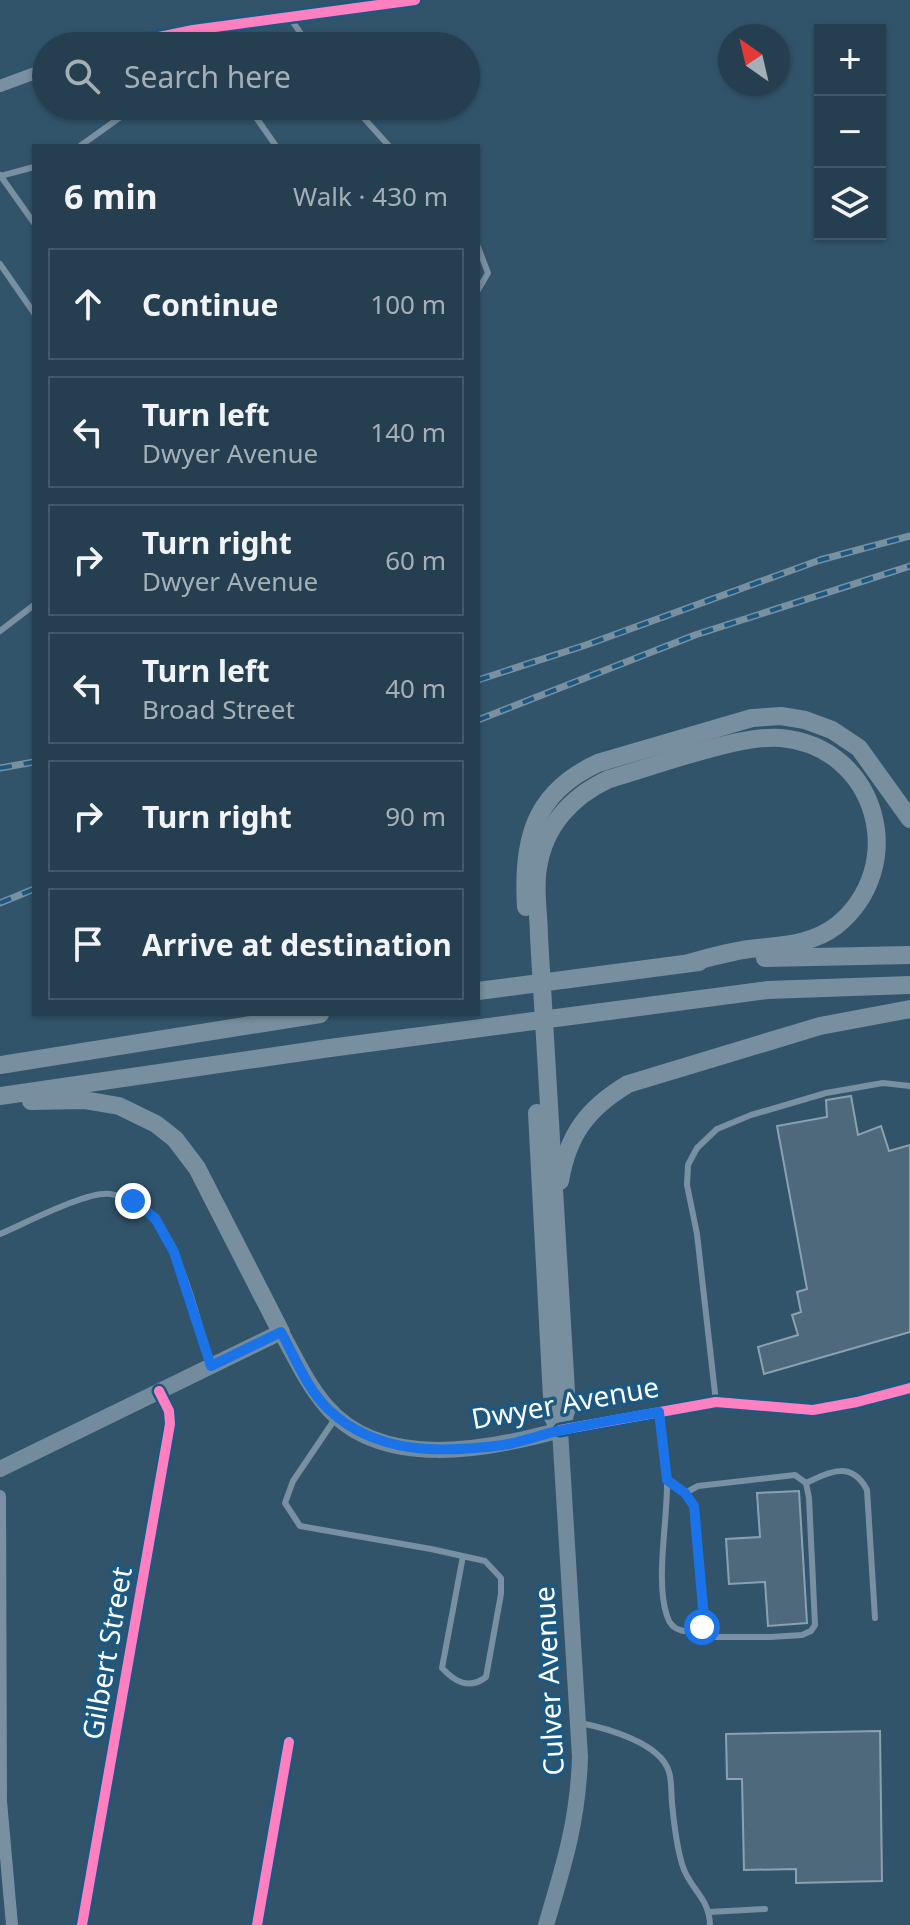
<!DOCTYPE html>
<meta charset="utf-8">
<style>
body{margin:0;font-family:"Noto Sans",sans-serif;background:#2e4657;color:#f1f3f6}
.controls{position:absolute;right:24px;top:24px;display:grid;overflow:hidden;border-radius:0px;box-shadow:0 2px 6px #0004}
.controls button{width:72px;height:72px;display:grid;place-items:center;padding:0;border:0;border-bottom:2px solid #425867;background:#263f50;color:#f1f3f6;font:40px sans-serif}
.compass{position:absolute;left:718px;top:24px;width:72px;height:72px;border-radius:50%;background:#263f50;box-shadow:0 2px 6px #0004;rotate:326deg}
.stop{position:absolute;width:24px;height:24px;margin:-18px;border:6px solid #1a73e8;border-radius:50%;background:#fff}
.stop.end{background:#1a73e8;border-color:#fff;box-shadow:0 2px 8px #0008}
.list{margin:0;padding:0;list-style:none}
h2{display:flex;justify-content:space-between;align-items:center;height:104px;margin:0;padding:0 32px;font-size:34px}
h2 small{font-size:26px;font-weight:400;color:#a4afb7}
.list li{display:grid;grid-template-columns:52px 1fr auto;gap:24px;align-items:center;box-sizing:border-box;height:112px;margin:0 16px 16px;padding:0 16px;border:2px solid #425867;border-radius:0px}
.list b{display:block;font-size:30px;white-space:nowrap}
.list p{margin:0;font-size:26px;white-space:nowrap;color:#a4afb7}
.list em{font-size:26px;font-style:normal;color:#a4afb7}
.icon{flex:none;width:44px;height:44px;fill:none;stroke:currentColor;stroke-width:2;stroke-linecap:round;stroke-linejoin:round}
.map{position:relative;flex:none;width:910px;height:1925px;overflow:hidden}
.search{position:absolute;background:#263f50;box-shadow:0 2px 6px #0004;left:32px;top:32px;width:448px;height:88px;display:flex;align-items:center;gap:20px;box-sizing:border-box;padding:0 28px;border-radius:44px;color:#a4afb7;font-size:30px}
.panel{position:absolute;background:#263f50;box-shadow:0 2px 6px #0004;left:32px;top:144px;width:448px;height:872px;border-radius:0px}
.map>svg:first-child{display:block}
</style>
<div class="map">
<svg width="910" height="1925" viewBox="0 0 910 1925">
<rect width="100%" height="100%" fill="#32546b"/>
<g fill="#4e697c" stroke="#8ca1af" stroke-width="2">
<polygon points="851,1096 858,1135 881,1126 889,1151 910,1145 910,1332 764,1374 758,1347 798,1335 792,1315 801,1312 797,1292 807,1289 777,1126 827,1117 826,1100"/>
<polygon points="799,1491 807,1623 768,1626 765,1582 729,1584 726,1539 760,1537 757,1493"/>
<polygon points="880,1731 882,1881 796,1883 796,1869 744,1870 742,1779 727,1779 726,1734"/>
</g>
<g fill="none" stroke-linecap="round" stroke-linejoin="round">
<g stroke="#7890a1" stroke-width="6">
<polyline points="289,16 309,46"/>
<polyline points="193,30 205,46"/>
<polyline points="248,106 276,146"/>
<polyline points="353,106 389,146"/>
<polyline points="80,146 136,106"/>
<polyline points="0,175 34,223"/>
<polyline points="0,176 34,167"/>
<polyline points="478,247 488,273 478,290"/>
<polyline points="0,264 34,313"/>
<polyline points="0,631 34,605"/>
<path d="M0 1234C24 1224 86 1191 110 1194 175 1201 195 1314 211 1366"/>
<polyline points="716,1402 697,1234 687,1185 688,1165 697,1148 717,1129 751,1115 826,1093 883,1083 910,1086"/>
<path d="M659 1412C661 1434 666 1457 667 1480 668 1519 655 1581 667 1616 672 1633 689 1634 702 1627L704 1619 694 1506 685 1493 667 1480"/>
<path d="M337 1416 293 1481 285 1503 300 1526 431 1549 485 1561 501 1578V1594L486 1677C469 1690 455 1682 442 1668L463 1556"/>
<path d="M806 1483C831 1471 852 1461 867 1490L875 1618"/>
<polyline points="685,1493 698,1486 795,1475 806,1483 809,1498 815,1625 811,1631 802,1635 771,1637 716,1637 702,1627"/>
<path d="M580 1723C606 1728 661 1743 669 1772 672 1781 671 1793 672 1803 674 1824 676 1844 682 1864 689 1889 709 1896 710 1925"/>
<polyline points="709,1912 765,1909"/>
</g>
<g stroke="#7890a1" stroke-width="12">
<polyline points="115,46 193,30 415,0"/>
<polyline points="0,86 46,69"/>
<polyline points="0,1496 1,1801 12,1925"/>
<polyline points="82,1925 170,1424 169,1411 159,1391"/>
<polyline points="257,1925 289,1742"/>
</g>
<polyline stroke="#7890a1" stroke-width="14" points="560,1430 716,1402 813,1410 857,1402 910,1388"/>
<path stroke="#738c9d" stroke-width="16" d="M0 1469 281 1332C295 1357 307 1384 326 1406 381 1471 488 1450 560 1430L580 1757C578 1821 564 1865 546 1925"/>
<g stroke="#778f9e" stroke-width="18">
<path d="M526 907C522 841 533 793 598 763L752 718 781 716 805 720 832 730 859 748 910 819"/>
<polyline points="765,958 910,955"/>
<polyline points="478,991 699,962"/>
<polyline points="0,1065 320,1014"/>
<polyline points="0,1096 330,1048 768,990 910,985"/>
<polyline points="31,1101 84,1100 119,1106 156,1124 175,1139 197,1168 281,1332"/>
<polyline points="537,1113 553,1417 560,1430"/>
<path d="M560 1181C568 1134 588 1108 628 1084L820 1026 910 1009"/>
<path d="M560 1430 567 1408 539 937C539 915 534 889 538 868 544 826 572 796 609 779 652 767 740 734 781 738 878 747 910 867 836 926 808 947 775 945 743 950 725 953 707 958 689 963"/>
</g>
<defs>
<g id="rail">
<polyline points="478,680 586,645 820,560 910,536"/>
<polyline points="478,720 695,635 910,566"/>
<polyline points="0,768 34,762"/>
<polyline points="0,903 34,889"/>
</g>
</defs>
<use href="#rail" stroke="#7990a1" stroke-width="7"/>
<use href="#rail" stroke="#1b5882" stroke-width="4" stroke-dasharray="12" stroke-linecap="butt"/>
<defs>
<g id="cycleway">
<polyline points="115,46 193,30 415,0"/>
<polyline points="560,1430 716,1402 813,1410 857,1402 910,1388"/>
<polyline points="82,1925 170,1424 169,1411 159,1391"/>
<polyline points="257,1925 289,1742"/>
</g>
</defs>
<use href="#cycleway" stroke="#1b5882" stroke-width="15"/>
<use href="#cycleway" stroke="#ff80c0" stroke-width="10"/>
</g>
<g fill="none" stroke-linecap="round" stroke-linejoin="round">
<path stroke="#1a73e8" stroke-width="10" d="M133 1201 155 1218 174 1252 211 1366 281 1332C295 1358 308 1390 329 1410 377 1455 442 1453 503 1445 523 1442 542 1434 562 1430 594 1423 627 1418 659 1412L667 1480 685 1493 694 1506 704 1619 702 1627"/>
</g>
<g text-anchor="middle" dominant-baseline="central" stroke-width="7" stroke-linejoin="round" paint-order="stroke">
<g font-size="28" fill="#fff" stroke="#1b5882">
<text transform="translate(565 1402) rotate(-10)">Dwyer Avenue</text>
<text transform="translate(106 1653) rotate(-80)">Gilbert Street</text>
<text transform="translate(548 1681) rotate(-93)">Culver Avenue</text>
</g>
</g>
</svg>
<div class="controls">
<button>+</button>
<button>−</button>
<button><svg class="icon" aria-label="layers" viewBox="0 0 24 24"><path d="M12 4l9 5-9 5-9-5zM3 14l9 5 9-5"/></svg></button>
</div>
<svg class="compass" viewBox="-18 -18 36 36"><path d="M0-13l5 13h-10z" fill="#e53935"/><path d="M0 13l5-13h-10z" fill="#a4afb7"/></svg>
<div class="stop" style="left:702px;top:1627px"></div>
<div class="stop end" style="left:133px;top:1201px"></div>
<div class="search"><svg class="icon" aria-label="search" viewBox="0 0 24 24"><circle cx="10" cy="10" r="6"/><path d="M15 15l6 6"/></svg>Search here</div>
<section class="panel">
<h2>6 min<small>Walk · 430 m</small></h2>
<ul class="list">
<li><svg class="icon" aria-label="ahead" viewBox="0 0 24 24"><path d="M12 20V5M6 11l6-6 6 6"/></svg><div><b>Continue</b></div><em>100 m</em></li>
<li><svg class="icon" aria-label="left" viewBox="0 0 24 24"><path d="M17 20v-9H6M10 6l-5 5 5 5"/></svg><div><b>Turn left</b><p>Dwyer Avenue</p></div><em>140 m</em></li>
<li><svg class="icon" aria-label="right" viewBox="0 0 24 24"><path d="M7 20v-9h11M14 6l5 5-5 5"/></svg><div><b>Turn right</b><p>Dwyer Avenue</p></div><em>60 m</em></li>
<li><svg class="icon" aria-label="left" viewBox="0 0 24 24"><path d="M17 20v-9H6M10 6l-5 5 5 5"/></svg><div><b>Turn left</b><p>Broad Street</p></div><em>40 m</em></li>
<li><svg class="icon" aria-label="right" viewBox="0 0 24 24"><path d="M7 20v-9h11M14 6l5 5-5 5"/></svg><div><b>Turn right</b></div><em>90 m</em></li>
<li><svg class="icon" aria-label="arrive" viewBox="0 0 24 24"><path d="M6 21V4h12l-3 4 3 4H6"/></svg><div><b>Arrive at destination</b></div></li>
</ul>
</section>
</div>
